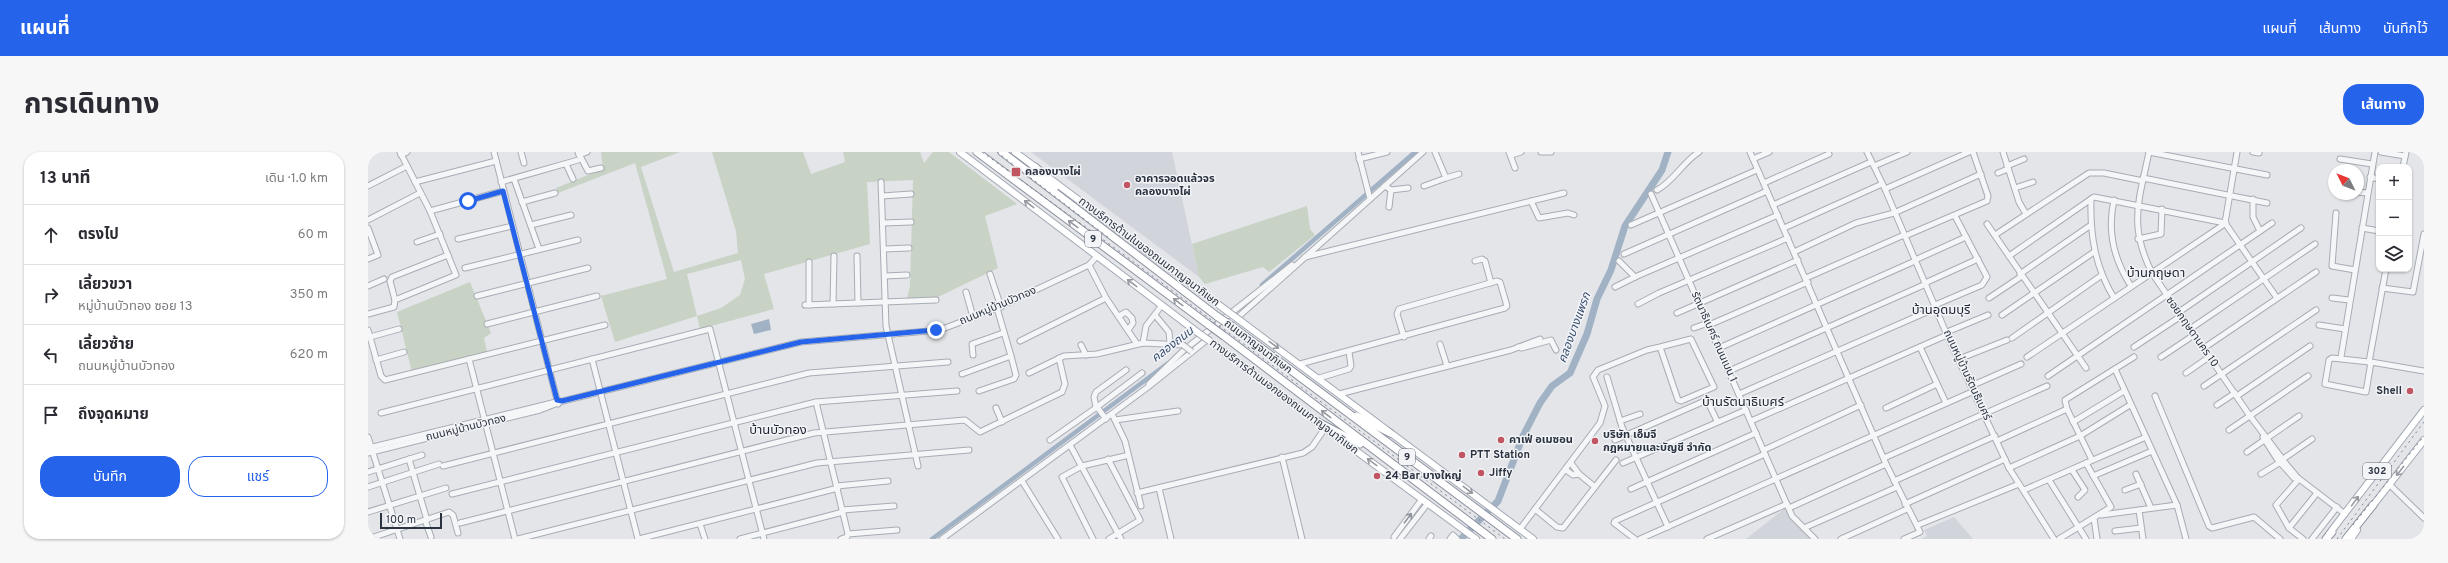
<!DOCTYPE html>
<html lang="th">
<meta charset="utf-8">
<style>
body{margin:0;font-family:Overpass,"Noto Sans Thai",sans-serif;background:#f7f7f7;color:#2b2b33}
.controls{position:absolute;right:12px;top:12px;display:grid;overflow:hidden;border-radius:8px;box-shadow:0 1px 3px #0004}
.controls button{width:36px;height:36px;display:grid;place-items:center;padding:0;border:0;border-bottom:1px solid #e1e1e2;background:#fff;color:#2b2b33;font:20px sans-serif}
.compass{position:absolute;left:1960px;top:12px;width:36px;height:36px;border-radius:50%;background:#fff;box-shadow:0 1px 3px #0004;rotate:312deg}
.scale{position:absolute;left:12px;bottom:10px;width:62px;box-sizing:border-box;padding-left:4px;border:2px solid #2c3340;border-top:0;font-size:11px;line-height:14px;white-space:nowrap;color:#2c3340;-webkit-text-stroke:3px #f2f4f7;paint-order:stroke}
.stop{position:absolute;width:12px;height:12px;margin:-9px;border:3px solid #2563eb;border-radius:50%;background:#fff}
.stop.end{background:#2563eb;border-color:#fff;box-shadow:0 1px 4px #0008}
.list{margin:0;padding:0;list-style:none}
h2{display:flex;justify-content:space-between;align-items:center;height:52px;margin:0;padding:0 16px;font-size:17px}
h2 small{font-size:13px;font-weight:400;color:#7c7c81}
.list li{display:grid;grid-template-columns:26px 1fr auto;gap:12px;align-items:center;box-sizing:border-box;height:60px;padding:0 16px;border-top:1px solid #e1e1e2}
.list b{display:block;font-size:15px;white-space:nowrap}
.list p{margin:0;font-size:13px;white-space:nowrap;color:#7c7c81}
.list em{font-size:13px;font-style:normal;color:#7c7c81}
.actions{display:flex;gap:8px;padding:12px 16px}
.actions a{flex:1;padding:9px 0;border:1px solid #2563eb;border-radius:16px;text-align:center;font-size:14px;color:#2563eb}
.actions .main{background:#2563eb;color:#fff}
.icon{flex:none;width:22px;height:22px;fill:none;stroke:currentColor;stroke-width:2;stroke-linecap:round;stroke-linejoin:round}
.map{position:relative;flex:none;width:2056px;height:387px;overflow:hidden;border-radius:16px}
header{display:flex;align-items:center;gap:24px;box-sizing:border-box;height:56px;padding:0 20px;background:#2563eb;color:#fff}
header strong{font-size:19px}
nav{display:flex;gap:22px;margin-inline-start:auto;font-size:14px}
.intro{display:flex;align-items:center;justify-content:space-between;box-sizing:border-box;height:96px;padding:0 24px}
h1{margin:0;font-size:28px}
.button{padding:10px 18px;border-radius:16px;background:#2563eb;color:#fff;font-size:14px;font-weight:700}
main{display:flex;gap:24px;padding:0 24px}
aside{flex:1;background:#fff;border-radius:16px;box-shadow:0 1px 3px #0004}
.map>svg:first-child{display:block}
</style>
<header>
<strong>แผนที่</strong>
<nav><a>แผนที่</a><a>เส้นทาง</a><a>บันทึกไว้</a></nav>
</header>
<div class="intro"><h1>การเดินทาง</h1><a class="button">เส้นทาง</a></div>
<main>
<aside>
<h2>13 นาที<small>เดิน · 1.0 km</small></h2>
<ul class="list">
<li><svg class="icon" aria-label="ahead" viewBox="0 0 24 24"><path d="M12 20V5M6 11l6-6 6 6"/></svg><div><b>ตรงไป</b></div><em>60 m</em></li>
<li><svg class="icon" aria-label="right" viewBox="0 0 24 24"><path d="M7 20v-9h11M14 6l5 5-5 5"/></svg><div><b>เลี้ยวขวา</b><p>หมู่บ้านบัวทอง ซอย 13</p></div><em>350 m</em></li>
<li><svg class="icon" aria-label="left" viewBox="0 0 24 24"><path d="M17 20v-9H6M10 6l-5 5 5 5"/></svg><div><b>เลี้ยวซ้าย</b><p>ถนนหมู่บ้านบัวทอง</p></div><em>620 m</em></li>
<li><svg class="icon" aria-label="arrive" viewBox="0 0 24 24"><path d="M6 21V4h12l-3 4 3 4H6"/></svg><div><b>ถึงจุดหมาย</b></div></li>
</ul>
<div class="actions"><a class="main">บันทึก</a><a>แชร์</a></div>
</aside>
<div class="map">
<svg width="2056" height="387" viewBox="0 0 2056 387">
<rect width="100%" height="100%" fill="#e3e5e9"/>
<g fill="#d1d4db">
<polygon points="663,0 804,0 831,125"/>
<polygon points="1421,353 1425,363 1448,387 1378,387"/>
<polygon points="1586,365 1605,387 1553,387 1559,384 1556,378"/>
</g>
<g fill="#c8d2c5" fill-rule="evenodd">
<path d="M233 0H312L273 15 306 120 370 101 368 79 344 0H435L443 22 477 10 475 0H552L556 11 565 0H581L649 52 617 64 630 116 570 145 539 147 542 134 545 28 499 30 502 92 396 122 406 157 332 177 329 164 247 190 233 144 299 127 267 11 190 41 188 36 235 17ZM373 108 377 127 372 143 353 156 329 164 319 122Z"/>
<polygon points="939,54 942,77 947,83 901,120 895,115 837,132 831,125 824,92"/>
<polygon points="102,130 123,181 116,186 119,200 44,220 29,160"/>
</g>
<polygon fill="#a2b2c5" points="401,167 403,178 386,182 383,172"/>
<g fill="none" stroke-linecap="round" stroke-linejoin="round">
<g stroke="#a2b2c5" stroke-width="4.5">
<polyline points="894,133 1047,0"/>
<polyline points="564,387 799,212"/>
</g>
<polyline stroke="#a2b2c5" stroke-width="7" points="1093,387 1130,349 1155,284 1172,251 1184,234 1202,221 1219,182 1229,147 1243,118 1257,74 1294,18 1300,0"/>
<defs>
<g id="minor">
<polyline points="0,0 1,0"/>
<polyline points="126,0 190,252"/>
<polyline points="153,0 156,11"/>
<polyline points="210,0 220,19 233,16"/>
<polyline points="990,0 1002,47"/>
<polyline points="1067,0 1078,26 1091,22"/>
<polyline points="1141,0 1147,16"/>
<polyline points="1173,0 1183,0"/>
<polyline points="1382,0 1518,312 1552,380 1536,387"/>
<polyline points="1499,0 1517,37 1579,183 1641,316 1686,387"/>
<polyline points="1635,0 1651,50 1658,62"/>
<path d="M1781 0C1771 49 1760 73 1784 121L1882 264 1919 313 1930 326 1977 362"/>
<polyline points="1781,0 1899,23"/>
<polyline points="1869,0 1857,71 1909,146"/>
<polyline points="1885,0 1891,1"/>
<polyline points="2013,0 2037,4"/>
<polyline points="33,3 39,0"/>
<polyline points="211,3 219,0"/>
<polyline points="1143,3 1153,0"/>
<polyline points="991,7 1019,0"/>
<polyline points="1385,7 1401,0"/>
<polyline points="1972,7 2004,12"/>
<polyline points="198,12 205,27"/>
<polyline points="1506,14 1539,0"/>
<polyline points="1639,14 1656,7"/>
<polyline points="2035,15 2038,0"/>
<polyline points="1630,21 1640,17"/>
<polyline points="2002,25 2011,27"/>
<polyline points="1775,26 1899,51"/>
<polyline points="146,27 171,97"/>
<polyline points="47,30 128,9"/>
<polyline points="133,30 210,8"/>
<polyline points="513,30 518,174 550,314"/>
<polyline points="1396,31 1461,2"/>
<polyline points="0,34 39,14"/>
<polyline points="1017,34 1023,38 1040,36"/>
<polyline points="1056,34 1078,26"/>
<polyline points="1647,36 1665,30"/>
<polyline points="1517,37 1601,0"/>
<path d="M1289 38C1305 30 1315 10 1331 0"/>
<polyline points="1990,40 1999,41"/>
<polyline points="1283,42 1424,364 1447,387"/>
<polyline points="514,44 543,42"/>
<path d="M1723 47C1722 83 1727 115 1746 146"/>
<polyline points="1885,47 1885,65 1892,79"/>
<path d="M1746 48C1739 79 1746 108 1763 134"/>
<polyline points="1163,49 1171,66 1200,61 1206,63"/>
<polyline points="154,50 187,41"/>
<polyline points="1405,53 1503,10"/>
<polyline points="1021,55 1023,38"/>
<polyline points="62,59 135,39"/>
<polyline points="1968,61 1964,114 1987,118"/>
<polyline points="0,68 52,41"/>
<polyline points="515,71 543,70"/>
<polyline points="1619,72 1718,216"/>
<polyline points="163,73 203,63"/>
<polyline points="1263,73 1389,18"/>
<polyline points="0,76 10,103 0,107"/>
<polyline points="1416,76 1514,32"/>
<polyline points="1994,76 2011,79"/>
<polyline points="1627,83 1721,21 1736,21 1775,29"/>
<polyline points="1537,84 1619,49 1620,44 1605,0"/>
<polyline points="90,87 144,74"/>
<polyline points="1770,87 1793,82 1794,57"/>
<polyline points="49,90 72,82"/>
<polyline points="516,97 541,96"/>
<polyline points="1426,100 1488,71 1526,61 1613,22"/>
<polyline points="1256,102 1399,39"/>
<polyline points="489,104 490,151"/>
<polyline points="1641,104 1726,45 1857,71"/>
<polyline points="937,105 1196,41"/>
<polyline points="1547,108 1598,85"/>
<polyline points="1107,109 1114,107 1117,109 1123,131"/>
<polyline points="1251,109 1267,125 1410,63"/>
<polyline points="441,110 441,153"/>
<polyline points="721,113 738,146 769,192"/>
<polyline points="97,116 210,88"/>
<polyline points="622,122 633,155"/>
<polyline points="1652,122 1723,73"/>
<polyline points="517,124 539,123"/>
<polyline points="1438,126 1536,83"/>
<polyline points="1557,131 1610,107"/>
<polyline points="0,134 16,127"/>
<polyline points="1247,135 1267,125"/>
<polyline points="2014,136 2045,140 2056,82"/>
<polyline points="598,140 605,165"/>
<polyline points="109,144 220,116"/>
<polyline points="1621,146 1654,124"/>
<polyline points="1964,146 1981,148"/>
<polyline points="27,148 22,129 24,125 80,103"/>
<polyline points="465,152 466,104"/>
<polyline points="1270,152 1291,141 1420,86"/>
<polyline points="437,153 568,148"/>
<polyline points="1567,153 1614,133 1619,125 1587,64"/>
<polyline points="1811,160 1933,76"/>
<polyline points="1309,161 1430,108"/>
<polyline points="0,162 26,155 27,148 88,123 62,59 32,0"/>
<polyline points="787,163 801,180 802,191"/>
<polyline points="1634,163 1726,100"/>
<polyline points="751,164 758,160 764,166 765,171 760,178"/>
<polyline points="869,166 1055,0"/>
<polyline points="119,172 229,144"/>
<polyline points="1341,173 1440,130"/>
<polyline points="1951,173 1977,177"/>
<polyline points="1326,176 1340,171"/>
<polyline points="1822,177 1947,92"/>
<polyline points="0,178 13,224 17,228 237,173"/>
<polyline points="1579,180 1620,163"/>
<polyline points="2,185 31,177"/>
<polyline points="1644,186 1734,123"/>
<polyline points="652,189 738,146"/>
<polyline points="775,191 778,174 794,153"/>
<polyline points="1072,192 1079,214"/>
<polyline points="713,193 718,203"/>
<polyline points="1150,195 1154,196 1183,188 1188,198"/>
<polyline points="1552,195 1578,251"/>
<polyline points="1766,195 1813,164"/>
<polyline points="1351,196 1547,109"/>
<polyline points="1836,196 1948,120"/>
<polyline points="605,203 604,192 635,181"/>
<polyline points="1659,205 1858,71"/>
<polyline points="1793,205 1826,183"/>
<polyline points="1973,205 2007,0"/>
<polyline points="101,207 147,387"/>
<polyline points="224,207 270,387"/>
<polyline points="1591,207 1639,188"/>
<polyline points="8,208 36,200"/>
<polyline points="2001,210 2018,117"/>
<polyline points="2003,210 1998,240 1957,232 1961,208 1964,206 2001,210 2003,210 2056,219"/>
<polyline points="932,212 1137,156 1139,154 1132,130 1129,129 1031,157 1029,162 1036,185"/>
<polyline points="1747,217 1809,353 1818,387"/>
<polyline points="1361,219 1558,132"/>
<polyline points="661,221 696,204 729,202 775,191 815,193"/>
<polyline points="1818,221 1841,205"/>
<polyline points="594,222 643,204 629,156"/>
<polyline points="1680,224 1904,71"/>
<polyline points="1239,225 1254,275 1300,375"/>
<polyline points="951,226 981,217 983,214 981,200"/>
<polyline points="781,232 816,198 924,113"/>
<polyline points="1603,234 1653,212"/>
<polyline points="1836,234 1948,158"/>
<polyline points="611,239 646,227 648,223 643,204"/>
<polyline points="971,242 1143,198 1172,187"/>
<polyline points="1371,242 1568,156"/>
<polyline points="1787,244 1841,374 1844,376 1886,365 1912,387"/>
<polyline points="1869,244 1942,194"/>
<polyline points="448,250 480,382 479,385 473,387"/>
<polyline points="1849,253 1867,241"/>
<polyline points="728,255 726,245 728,240 758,218"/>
<polyline points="729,255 774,221"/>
<polyline points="628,256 634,270"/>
<polyline points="1518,256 1569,232"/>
<polyline points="13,261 342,177 396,387"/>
<polyline points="744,262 757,289 773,354"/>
<polyline points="747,268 810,259"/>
<polyline points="1252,269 1272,262"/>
<polyline points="1383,269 1579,183"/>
<polyline points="1705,270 1756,239"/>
<polyline points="1861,278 1940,224"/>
<polyline points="0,285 32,387"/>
<polyline points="1895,285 1909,307 1926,326 1930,326"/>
<polyline points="682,288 729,255 738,267"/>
<polyline points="1247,288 1339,248 1349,269"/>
<polyline points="1629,289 1699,257"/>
<polyline points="702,293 753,387"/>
<polyline points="0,296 192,249"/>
<polyline points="1396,298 1493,253"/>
<polyline points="1879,300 1931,264"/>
<polyline points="0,301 172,258 195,249 433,190 572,178 629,156 721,113 729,104"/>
<polyline points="914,305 934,387"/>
<polyline points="1516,306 1679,234"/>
<polyline points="41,307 59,368"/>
<polyline points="740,307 772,368 741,387"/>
<polyline points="1915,307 1944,287"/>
<polyline points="1724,308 1699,257 1697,248 1766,205"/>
<polyline points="1203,311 1211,322 1227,335"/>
<polyline points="1255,311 1378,258"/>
<polyline points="75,314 441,221 580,210"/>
<polyline points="1641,316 1712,284 1762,253"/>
<polyline points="1198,318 1205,323 1211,322"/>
<polyline points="1704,318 1717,338 1710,345"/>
<polyline points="0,320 54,303"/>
<polyline points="1768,322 1783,356"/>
<polyline points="1893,322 1911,311"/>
<polyline points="1725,324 1784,299"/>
<polyline points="1931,327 1908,353 1921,376 1935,387"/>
<polyline points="1681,328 1718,387"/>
<polyline points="654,329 690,387"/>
<polyline points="1526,329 1627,284"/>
<polyline points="2022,333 2056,366"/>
<polyline points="469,334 520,329"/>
<polyline points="0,335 71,312"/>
<polyline points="791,336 803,387"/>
<polyline points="1263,337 1388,281"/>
<polyline points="1656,338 1778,285"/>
<polyline points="1757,338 1773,332"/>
<polyline points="769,341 935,301 944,295 957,276"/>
<polyline points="84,342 448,250 589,239"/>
<polyline points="1537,352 1637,307"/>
<polyline points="1421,356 1518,312"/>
<polyline points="1167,357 1189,375 1195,376 1248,308"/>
<polyline points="474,358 526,354"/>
<polyline points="1771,358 1775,387"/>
<polyline points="0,360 78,336"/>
<polyline points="1733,363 1809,353"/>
<polyline points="1726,366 1729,387"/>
<polyline points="57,368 63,385"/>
<polyline points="92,371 446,281 597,268 612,280 694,240 697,232 691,206"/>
<polyline points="332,372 337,387"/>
<polyline points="1550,373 1651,332"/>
<polyline points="1436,376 1529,335"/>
<polyline points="1921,376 1949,341"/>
<polyline points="1152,377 1232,271 1237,254 1225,225 1230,218 1279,198 1292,195 1310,248 1313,249 1346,235 1323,187 1292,195"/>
<polyline points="1747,379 1773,376"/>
<polyline points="480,382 529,378"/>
<polyline points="1026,385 1054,347"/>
<polyline points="0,387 81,360 85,363 90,381"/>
<polyline points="150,387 449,311 601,298"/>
<polyline points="271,387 470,336"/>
<polyline points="372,387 475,360"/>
<polyline points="574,387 780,235 840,187"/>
<polyline points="725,387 694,325 714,314 757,304"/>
<polyline points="1032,387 1060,351"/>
<polyline points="1061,387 1063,384"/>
<polyline points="1082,387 1085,383 1089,387"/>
<polyline points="1267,387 1246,371 1247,369 1397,302"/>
<polyline points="1272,387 1606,239"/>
<polyline points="1339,387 1419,352"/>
<polyline points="1473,387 1539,357"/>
<polyline points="1691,387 1743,355 1718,311"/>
<polyline points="1944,387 1969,355"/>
</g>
<g id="major">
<polyline points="592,0 829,180"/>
<polyline points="647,0 671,18"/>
<polyline points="681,26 859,159"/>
<polyline points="874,170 1165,387"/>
<polyline points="846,192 952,272"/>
<polyline points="961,279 1108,387"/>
<polyline points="2003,356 2056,288"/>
<polyline points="1961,382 2056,258"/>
<polyline points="1983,387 1989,378"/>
</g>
<g id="highway">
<polyline points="609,0 841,173"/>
<polyline points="634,0 850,165"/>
<polyline points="667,15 687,35"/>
<polyline points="865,175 1149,387"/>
<polyline points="856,184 1124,387"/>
<polyline points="989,264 1022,281"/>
<polyline points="948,269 992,292"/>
<polyline points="1958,387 1964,380"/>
<polyline points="1978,387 2005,353"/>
</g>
</defs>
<use href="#minor" stroke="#a8acb3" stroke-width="7"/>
<use href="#major" stroke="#a3a9b4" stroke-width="8"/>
<use href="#highway" stroke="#8c929f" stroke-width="9"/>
<use href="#minor" stroke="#f5f6f8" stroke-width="5"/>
<use href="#major" stroke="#fff" stroke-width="6"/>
<use href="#highway" stroke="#fff" stroke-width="7"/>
<g stroke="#7e8491" stroke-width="1" stroke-dasharray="2 4" stroke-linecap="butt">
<polyline points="614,0 759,105 1137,387"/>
<polyline points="629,0 741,86"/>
<polyline points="1985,373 2056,284"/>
<polyline points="1969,387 2056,270"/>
</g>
<defs>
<polyline id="minor-bridge" points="815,193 824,200"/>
<g id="major-bridge">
<polyline points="859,159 874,170"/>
<polyline points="829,180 846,192"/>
</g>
<g id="highway-bridge">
<polyline points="850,165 865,175"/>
<polyline points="841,173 856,184"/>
</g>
</defs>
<use href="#minor-bridge" stroke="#a8acb3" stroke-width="7" stroke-linecap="butt"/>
<use href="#major-bridge" stroke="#a3a9b4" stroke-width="8" stroke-linecap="butt"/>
<use href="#highway-bridge" stroke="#8c929f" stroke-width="9" stroke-linecap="butt"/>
<use href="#minor-bridge" stroke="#f5f6f8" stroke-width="5"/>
<use href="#major-bridge" stroke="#fff" stroke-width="6"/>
<use href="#highway-bridge" stroke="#fff" stroke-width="7"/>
</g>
<defs><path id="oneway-shaft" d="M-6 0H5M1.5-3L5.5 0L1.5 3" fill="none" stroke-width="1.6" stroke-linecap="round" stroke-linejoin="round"/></defs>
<g stroke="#9699a0">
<use href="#oneway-shaft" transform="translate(661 52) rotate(-143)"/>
<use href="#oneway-shaft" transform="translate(705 72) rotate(-143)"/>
<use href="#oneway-shaft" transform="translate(764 131) rotate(-143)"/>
<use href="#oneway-shaft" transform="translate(810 150) rotate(-143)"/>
<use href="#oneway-shaft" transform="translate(906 193) rotate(36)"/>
<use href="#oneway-shaft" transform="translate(958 262) rotate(-143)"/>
<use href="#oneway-shaft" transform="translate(1004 310) rotate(-144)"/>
<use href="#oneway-shaft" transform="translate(2032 319) rotate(128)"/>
<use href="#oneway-shaft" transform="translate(1100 338) rotate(37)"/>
<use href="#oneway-shaft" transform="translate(1987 349) rotate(-54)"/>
</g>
<use stroke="#90949c" href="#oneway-shaft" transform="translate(1040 366) rotate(-53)"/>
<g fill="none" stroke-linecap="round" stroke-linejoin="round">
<polyline stroke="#2563eb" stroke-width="5" points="100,49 135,39 189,248 194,249 433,190 568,178"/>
</g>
<g fill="#c15562" stroke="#f2f4f7" stroke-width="1.5">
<rect x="643" y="15" width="10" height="10" rx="2"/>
<circle cx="759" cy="33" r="4"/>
<circle cx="2042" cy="239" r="4"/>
<circle cx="1133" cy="288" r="4"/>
<circle cx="1227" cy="289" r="4"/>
<circle cx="1094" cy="303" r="4"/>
<circle cx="1113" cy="321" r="4"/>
<circle cx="1009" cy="324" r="4"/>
</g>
<g text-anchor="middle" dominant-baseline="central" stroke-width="3" stroke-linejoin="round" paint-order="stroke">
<g fill="#f2f4f7" stroke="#676d77" stroke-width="1">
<rect x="717" y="79" width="16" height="16" rx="3"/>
<rect x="1031" y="297" width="16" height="16" rx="3"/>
<rect x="1995" y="311" width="28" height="16" rx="3"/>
</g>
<g font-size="10" font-weight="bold" fill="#2c3340">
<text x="725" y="87">9</text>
<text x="1039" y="305">9</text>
<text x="2009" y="319">302</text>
</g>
<g font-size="11" font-weight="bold" fill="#2c3340" stroke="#f2f4f7" text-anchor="start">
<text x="657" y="20">คลองบางไผ่</text>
<text x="767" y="27">อาคารจอดแล้วจร<tspan x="767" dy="13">คลองบางไผ่</tspan></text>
<text x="2034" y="239" text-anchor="end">Shell</text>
<text x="1235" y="283">บริษัท เอ็มจี<tspan x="1235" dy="13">กฎหมายและบัญชี จำกัด</tspan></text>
<text x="1141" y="288">คาเฟ่ อเมซอน</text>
<text x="1102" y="303">PTT Station</text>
<text x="1121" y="321">Jiffy</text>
<text x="1017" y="324">24 Bar บางใหญ่</text>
</g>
<g font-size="11" fill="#2c3340" stroke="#f2f4f7">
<text transform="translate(781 100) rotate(37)">ทางบริการด้านในของถนนกาญจนาภิเษก</text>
<text transform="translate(630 154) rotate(-23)">ถนนหมู่บ้านบัวทอง</text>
<text transform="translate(1824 180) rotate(55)">ซอยกฤษดานคร 10</text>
<text transform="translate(1346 185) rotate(66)">รัตนาธิเบศร์ ถนนเมน 1</text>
<text transform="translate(890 195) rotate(37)">ถนนกาญจนาภิเษก</text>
<text transform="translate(1599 223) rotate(65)">ถนนหมู่บ้านรัตนธิเบศร์</text>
<text transform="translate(916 245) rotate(37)">ทางบริการด้านนอกของถนนกาญจนาภิเษก</text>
<text transform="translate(98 276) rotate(-14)">ถนนหมู่บ้านบัวทอง</text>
</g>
<g font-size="12" font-style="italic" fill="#3a5070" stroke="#f2f4f7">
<text transform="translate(1207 176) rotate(-70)">คลองบางแพรก</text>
<text transform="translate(805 193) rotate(-38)">คลองถนน</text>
</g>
<g font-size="13" fill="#1e2431" stroke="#f2f4f7">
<text x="1788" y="122">บ้านกฤษดา</text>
<text x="1573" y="159">บ้านอุดมบุรี</text>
<text x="1375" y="251">บ้านรัตนาธิเบศร์</text>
<text x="410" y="279">บ้านบัวทอง</text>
</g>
</g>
</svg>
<div class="controls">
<button>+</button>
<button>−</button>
<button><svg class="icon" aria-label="layers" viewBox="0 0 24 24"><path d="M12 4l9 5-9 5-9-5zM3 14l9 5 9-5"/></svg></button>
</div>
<svg class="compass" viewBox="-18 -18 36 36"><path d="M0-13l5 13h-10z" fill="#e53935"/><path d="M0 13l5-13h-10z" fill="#7c7c81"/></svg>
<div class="scale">100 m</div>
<div class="stop" style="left:100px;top:49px"></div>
<div class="stop end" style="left:568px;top:178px"></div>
</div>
</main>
